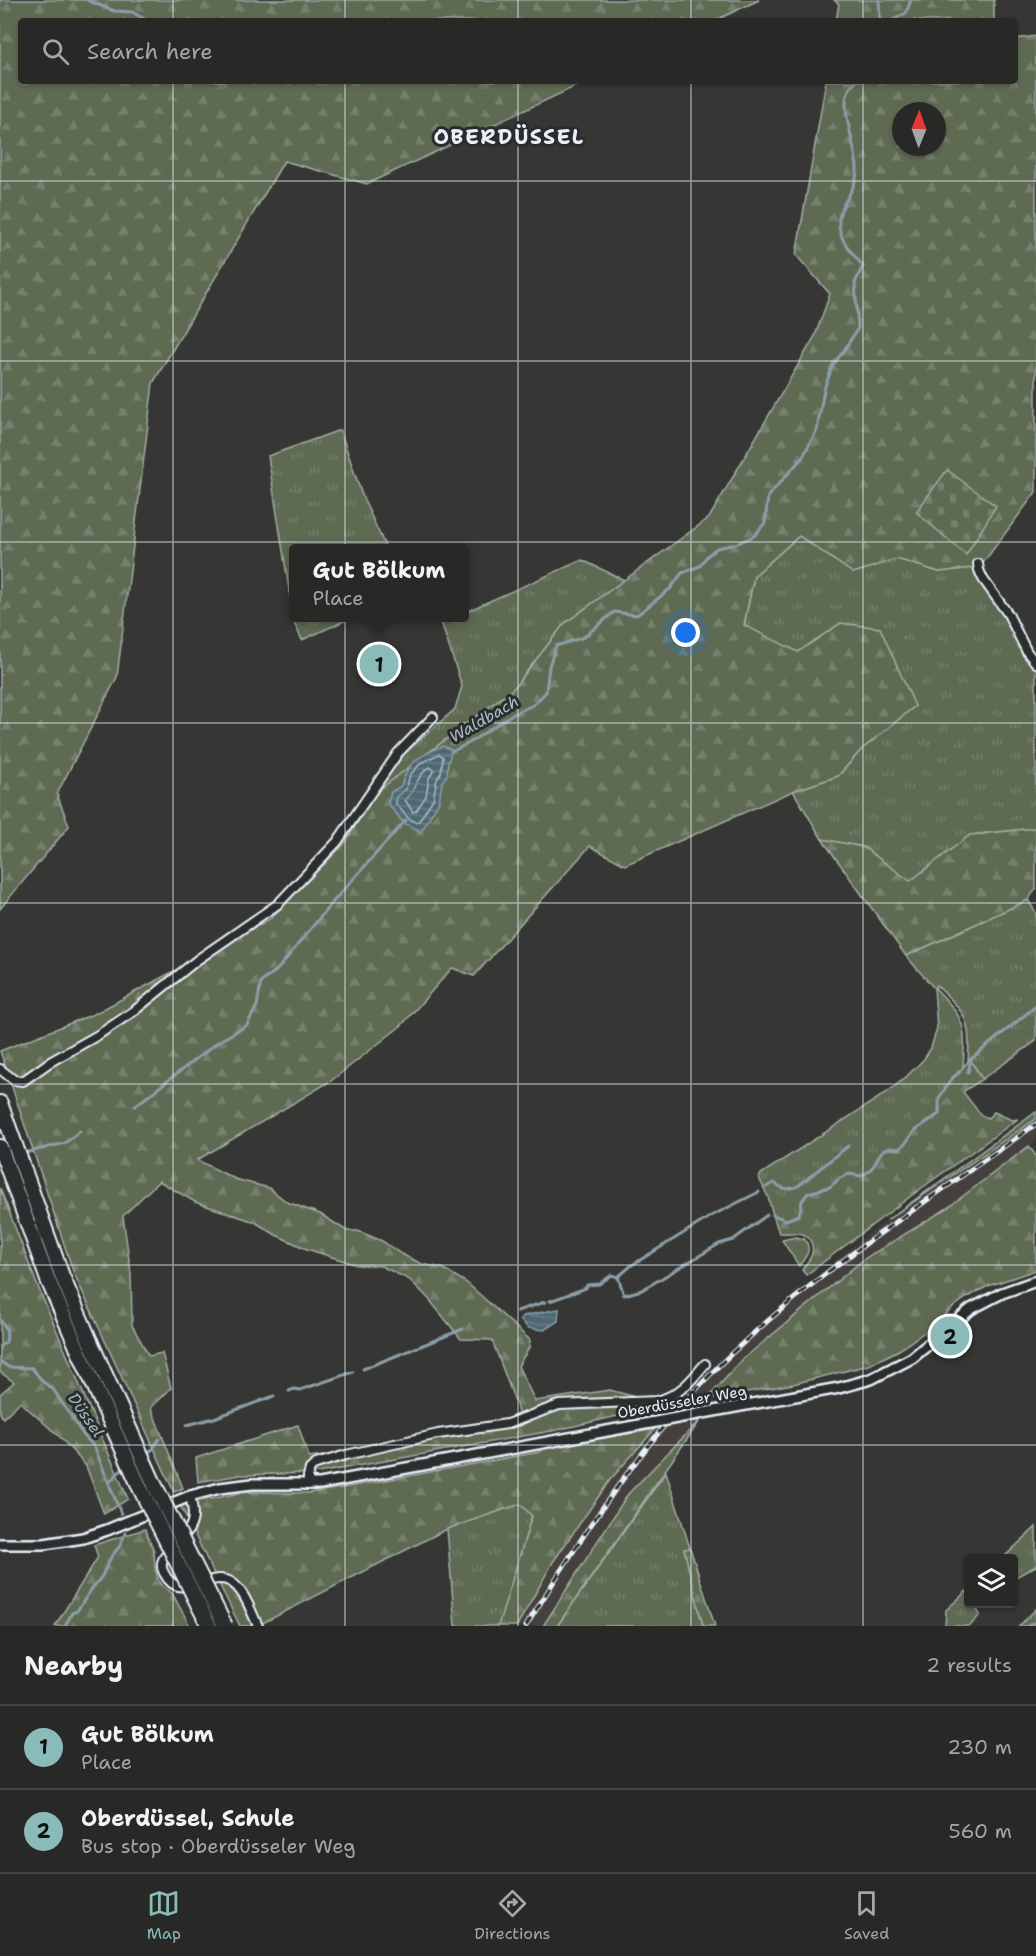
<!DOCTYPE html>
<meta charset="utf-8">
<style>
body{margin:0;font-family:"Shantell Sans",sans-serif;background:#343433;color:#f1f3f6}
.controls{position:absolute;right:18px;bottom:18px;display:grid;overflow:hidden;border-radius:6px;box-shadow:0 2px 4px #0004}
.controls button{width:54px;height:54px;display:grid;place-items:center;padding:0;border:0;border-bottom:2px solid #444;background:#282827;color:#f1f3f6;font:30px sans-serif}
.compass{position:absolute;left:892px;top:102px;width:54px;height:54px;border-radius:50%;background:#282827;box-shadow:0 2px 4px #0004;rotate:1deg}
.you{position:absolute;left:686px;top:633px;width:21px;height:21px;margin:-15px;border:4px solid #fff;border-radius:50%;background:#1a73e8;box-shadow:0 0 0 9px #1a73e833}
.badge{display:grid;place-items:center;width:39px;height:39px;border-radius:50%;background:#8bbbb9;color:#111;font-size:20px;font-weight:700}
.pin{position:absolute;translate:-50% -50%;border:3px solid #fff;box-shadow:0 2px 6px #0006}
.popup{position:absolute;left:289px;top:544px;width:180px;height:78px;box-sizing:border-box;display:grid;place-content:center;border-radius:6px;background:#282827;filter:drop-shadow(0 2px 4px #0005);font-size:20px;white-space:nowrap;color:#a5a6a7}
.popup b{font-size:22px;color:#f1f3f6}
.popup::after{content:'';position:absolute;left:50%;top:100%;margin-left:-12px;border:12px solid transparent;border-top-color:#282827}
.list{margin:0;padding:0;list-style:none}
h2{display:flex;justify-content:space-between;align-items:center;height:78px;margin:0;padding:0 24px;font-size:26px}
h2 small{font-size:20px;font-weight:400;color:#a5a6a7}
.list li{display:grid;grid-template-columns:39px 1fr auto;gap:18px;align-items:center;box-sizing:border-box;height:84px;padding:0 24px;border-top:2px solid #444}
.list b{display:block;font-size:22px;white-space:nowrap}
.list p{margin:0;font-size:20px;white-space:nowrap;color:#a5a6a7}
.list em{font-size:20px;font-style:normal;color:#a5a6a7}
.icon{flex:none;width:33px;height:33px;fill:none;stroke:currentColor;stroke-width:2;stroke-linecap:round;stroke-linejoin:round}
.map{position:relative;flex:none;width:1036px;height:1626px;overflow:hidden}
.search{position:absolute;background:#282827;box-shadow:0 2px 4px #0004;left:18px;right:18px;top:18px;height:66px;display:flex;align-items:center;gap:15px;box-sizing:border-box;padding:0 21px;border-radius:6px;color:#a5a6a7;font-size:22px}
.sheet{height:246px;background:#282827}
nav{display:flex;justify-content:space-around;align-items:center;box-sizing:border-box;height:84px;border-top:2px solid #444;background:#282827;font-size:16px;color:#a5a6a7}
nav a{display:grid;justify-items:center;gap:3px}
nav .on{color:#8bbbb9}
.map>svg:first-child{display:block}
</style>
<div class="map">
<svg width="1036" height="1626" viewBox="0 0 1036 1626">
<defs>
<pattern id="grass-tufts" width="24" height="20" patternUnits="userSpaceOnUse" patternTransform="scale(1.5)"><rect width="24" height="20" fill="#5e6b53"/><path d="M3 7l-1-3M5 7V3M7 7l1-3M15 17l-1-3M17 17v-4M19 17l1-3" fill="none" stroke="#75816c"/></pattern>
<pattern id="forest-firs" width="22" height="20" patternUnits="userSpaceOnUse" patternTransform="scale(1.5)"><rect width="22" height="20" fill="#5e6b53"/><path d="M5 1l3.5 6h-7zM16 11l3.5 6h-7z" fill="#75816c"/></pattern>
<pattern id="cemetery-stones" width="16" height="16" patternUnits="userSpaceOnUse" patternTransform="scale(1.5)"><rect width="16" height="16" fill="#5e6b53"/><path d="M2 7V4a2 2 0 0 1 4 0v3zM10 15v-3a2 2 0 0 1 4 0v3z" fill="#75816c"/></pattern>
<pattern id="water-rules" width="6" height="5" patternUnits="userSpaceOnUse" patternTransform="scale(1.5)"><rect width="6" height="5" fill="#4e6773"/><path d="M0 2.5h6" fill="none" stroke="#687d88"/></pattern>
</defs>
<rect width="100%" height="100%" fill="#363634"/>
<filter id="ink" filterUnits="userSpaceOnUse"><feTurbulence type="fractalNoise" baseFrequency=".0167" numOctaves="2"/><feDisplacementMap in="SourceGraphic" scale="12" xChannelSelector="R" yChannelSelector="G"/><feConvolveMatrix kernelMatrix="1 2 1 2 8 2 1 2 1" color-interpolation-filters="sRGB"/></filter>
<g filter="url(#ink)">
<g fill="#44413c">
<polygon points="1036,1119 1036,1141 946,1209 864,1259 743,1359 707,1399 677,1405 725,1354 853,1246 899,1212"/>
<polygon points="701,1419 628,1494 543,1626 517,1626 553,1562 610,1480 655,1429"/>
</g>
<g fill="url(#grass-tufts)" stroke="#a3aea6" stroke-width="1.5">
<polygon points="340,430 363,498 386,548 294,548 293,615 268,456"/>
<polygon points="799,536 853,573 897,559 939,572 980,567 1036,659 1036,828 970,835 910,882 863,847 822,839 793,791 838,776 861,750 915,706 841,623 798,652 744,626 754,576"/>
<polygon points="582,560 624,580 564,624 514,688 375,793 371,783 455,709 462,686 441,622 452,618 464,618 465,612"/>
<polygon points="294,618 351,618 302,640 295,625"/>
<path d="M1028 900 1036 913V1041L982 1079 970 1059 968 1061C971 1020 966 1013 936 985L935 988C966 1020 966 1025 963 1068L952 1078 945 1089 939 1114 914 1131 905 1144 899 1149 890 1147 870 1170 861 1176 840 1178 830 1187 821 1188 799 1215 786 1220 773 1215 768 1197 759 1178 761 1174 886 1093 905 1078 924 1059 931 1048 937 1028 934 988 906 956Z"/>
<polygon points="1036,1112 1036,1119 887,1220"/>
<polygon points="666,1472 690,1548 685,1550 703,1626 557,1626"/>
<polygon points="520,1504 532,1515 500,1622 498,1626 455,1626 447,1529"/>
<polygon points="1036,1527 1036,1566 1014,1578 1014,1558 1003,1558"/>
<polygon points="968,1590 968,1604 974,1604 980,1615 970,1626 945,1626 946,1610"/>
<polygon points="1036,1609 1036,1626 1019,1626"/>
</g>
<g fill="url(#forest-firs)" stroke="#a3aea6" stroke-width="1.5" fill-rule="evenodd">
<polygon points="0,0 759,0 714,21 21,21 21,81 587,81 367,184 284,161 153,383 117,677 57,794 69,826 0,909"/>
<polygon points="834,0 994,0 994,21 836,21 839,4"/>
<path d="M1036 36V492L980 567 939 572 897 559 853 573 799 536 754 576 744 625 798 652 841 623 880 628 915 706 861 750 838 776 793 791 625 865 590 846 474 976 452 968 402 1025 331 1081 197 1160 235 1179 269 1188 287 1202 320 1214 347 1231H358L382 1241 401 1254 422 1264 442 1268 467 1283 530 1340 529 1348 518 1366 535 1401 610 1390 665 1405 557 1430 318 1473 241 1475 198 1482 196 1458 298 1425 309 1458 521 1426 516 1404 492 1340 461 1339 428 1298 410 1280 381 1266 357 1265 307 1249 276 1235 255 1222 195 1202 159 1181 123 1216 131 1274 132 1325 149 1356 162 1353 171 1388 151 1408 183 1488 174 1492 73 1271 0 1051 96 1013 270 919 345 843 375 793 514 688 564 624 709 518 815 336 830 294 796 255 826 81H1015V39ZM901 111H937V147H901Z"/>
<polygon points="1036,828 1036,889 1028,900 906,956 822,839 863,847 910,881 970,835"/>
<path d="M970 1059 982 1079 963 1092 981 1115 988 1118 994 1112 1012 1120 1018 1119 919 1190 806 1275 802 1270C804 1266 808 1262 810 1258 816 1248 811 1234 798 1233 792 1232 786 1234 779 1233L773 1215 786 1220 799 1215 802 1201 808 1193 830 1187 840 1178 849 1174 861 1176C864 1174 867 1173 870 1170 882 1158 876 1145 900 1149L905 1144 914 1131 939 1114C941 1108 939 1104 939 1099 941 1090 963 1068 970 1059Z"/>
<polygon points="1029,1146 1036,1156 1036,1270 988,1286 966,1298 952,1308 933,1326 899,1350 869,1365 793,1384 707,1399 743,1359 864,1259 946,1209"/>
<polygon points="0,1188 36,1282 128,1499 104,1514 86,1466 60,1437 20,1402 3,1418 0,1413 0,1394 14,1382 0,1372"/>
<path d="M796 1237 804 1239C813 1249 806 1257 799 1266L782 1240Z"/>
<polygon points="701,1419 557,1626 543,1626 628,1494"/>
<path d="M655 1429 610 1480 553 1562 517 1626H498L532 1516 520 1504 447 1529 259 1625C252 1604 249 1586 226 1578L244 1600 255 1626H240L180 1505 246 1492 309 1493 348 1487 540 1452 545 1448Z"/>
<polygon points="145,1529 154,1551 155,1569 160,1584 172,1593 190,1626 55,1626 98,1557 94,1545"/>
<polygon points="690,1548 715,1626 703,1626 684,1549"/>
</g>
<polygon fill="url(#cemetery-stones)" stroke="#a3aea6" stroke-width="1.5" points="947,470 996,506 966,555 916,512"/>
<g fill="url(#water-rules)" stroke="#8c9ea8" stroke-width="1.5">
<path d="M443 746 452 750 448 762 447 775 442 782 439 801 421 832 404 823 388 804 391 792 401 786C408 760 420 756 443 746Z"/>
<polygon points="559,1309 558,1321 544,1330 528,1328 520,1320 523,1316"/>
</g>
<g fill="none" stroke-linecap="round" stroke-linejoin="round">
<g stroke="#aabac3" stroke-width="1.5">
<polygon points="439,754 443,757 441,773 437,779 433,799 419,821 416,822 408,818 396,804 396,797 406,789 410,775 421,763"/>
<path d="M430 767 434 770 429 778 426 796 416 811 413 812 405 800C416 791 416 775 430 767Z"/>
</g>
<g stroke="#8c9ea8" stroke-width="3">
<polyline points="87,0 114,11 132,12 148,21"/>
<polyline points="879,0 880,21"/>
<polyline points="891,21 906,13 911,0"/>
<path d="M451 752 469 743 511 715 533 705 546 692 549 666 556 646 584 637 614 612 637 615 670 589 682 573 700 566 707 556 717 548 736 544 754 536 765 523 768 496 802 458 817 430 824 389 833 365 845 349 858 328 855 283 863 266C851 252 837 238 839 218 840 204 857 189 857 170 857 148 840 110 848 92 849 88 854 84 857 81"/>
<polyline points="968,1072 971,1059 1036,1006"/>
<polyline points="135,1106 218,1042 247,1025 257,1006 261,982 277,970 331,904 406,820"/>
<polyline points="21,1154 65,1143 80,1131"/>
<path d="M766 1187 774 1183C783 1189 788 1191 798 1186L848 1146"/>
<path d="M773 1215 786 1220 799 1215 802 1201 808 1193 830 1187 840 1178 849 1174 861 1176C864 1174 867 1173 870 1170 882 1158 876 1145 899 1149L905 1144 914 1131 939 1114V1098L952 1078 960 1072"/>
<polyline points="618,1277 624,1295 642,1290 719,1244 733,1240 767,1215"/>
<polyline points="618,1277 632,1265 713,1215 759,1192"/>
<polyline points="550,1301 586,1288 587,1285 599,1284 612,1275 618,1277"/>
<polyline points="517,1311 545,1302"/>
<path d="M0 1320C7 1327 8 1333 6 1342L0 1346"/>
<polyline points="0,1361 8,1367 32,1368 43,1382 53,1389 84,1436 94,1446 121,1514"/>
<polyline points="363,1369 463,1329"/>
<polyline points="289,1391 294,1389 300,1390 353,1372"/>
<polyline points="187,1425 214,1418 274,1396"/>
<polyline points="144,1455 153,1449 159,1439"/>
<polyline points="109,1483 118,1473 126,1467"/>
<polyline points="65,1626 72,1613 77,1611 91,1590 102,1576 111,1557 120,1546 125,1533"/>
<polyline points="1027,1626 1036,1622"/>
</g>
<defs>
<g id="minor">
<polyline points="978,564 979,570 983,579 1008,614 1027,652 1036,663"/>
<polyline points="0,1069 14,1080 23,1081 50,1062 98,1035 134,1011 197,960 278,904 337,842 398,753 433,717"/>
<path d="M308 1485V1476L310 1469 316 1464 346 1455 438 1434 507 1424 559 1405 657 1401C680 1395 691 1381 705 1364"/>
<path d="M180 1540C195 1526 195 1515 190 1496"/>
<path d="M172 1549C165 1556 158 1562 164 1573 180 1605 209 1569 231 1582 245 1591 251 1612 258 1626"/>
</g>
<g id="tertiary">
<polyline points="703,1413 839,1388 871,1379 912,1358 971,1309 1002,1293 1036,1281"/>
<polyline points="0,1544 44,1544 83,1538 107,1530 190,1496 220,1488 252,1484 320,1484 661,1421"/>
</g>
<g id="motorway">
<polyline points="0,1103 62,1276 90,1341"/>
<polyline points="0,1147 48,1280 77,1347"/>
</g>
</defs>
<use href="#minor" stroke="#e8f1f8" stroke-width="12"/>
<use href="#tertiary" stroke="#e8f1f8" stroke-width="14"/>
<use href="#motorway" stroke="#e8f1f8" stroke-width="18"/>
<use href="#minor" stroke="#2a2d2e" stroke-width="8"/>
<use href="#tertiary" stroke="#2a2d2e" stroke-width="9"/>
<use href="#motorway" stroke="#2a2d2e" stroke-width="14"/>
<defs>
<path id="rail" d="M526 1626C586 1529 648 1433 731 1354 824 1266 932 1198 1036 1124"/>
</defs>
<use href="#rail" stroke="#e8f1f8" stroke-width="5"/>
<use href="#rail" stroke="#2a2d2e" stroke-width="3" stroke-dasharray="9" stroke-linecap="butt"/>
<defs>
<polyline id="tertiary-bridge" points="661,1421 703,1413"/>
<g id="motorway-bridge">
<polyline points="90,1341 155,1486 225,1626"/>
<polyline points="77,1347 141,1490 209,1626"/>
</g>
</defs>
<use href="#tertiary-bridge" stroke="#e8f1f8" stroke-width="14" stroke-linecap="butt"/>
<use href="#motorway-bridge" stroke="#e8f1f8" stroke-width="18" stroke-linecap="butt"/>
<use href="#tertiary-bridge" stroke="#2a2d2e" stroke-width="9"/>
<use href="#motorway-bridge" stroke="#2a2d2e" stroke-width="14"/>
</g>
</g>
<path fill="none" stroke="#e8f1f8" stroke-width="1.5" stroke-opacity="0.55" d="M173 0V21M345 0V21M518 0V21M691 0V21M863 0V21M173 81V1626M345 81V1626M518 81V1626M691 81V1626M863 81V1626M0 181H1036M0 361H1036M0 542H1036M0 723H1036M0 903H1036M0 1084H1036M0 1265H1036M0 1445H1036"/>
<g text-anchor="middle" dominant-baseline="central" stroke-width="6" stroke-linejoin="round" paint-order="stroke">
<g font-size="15" fill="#e8f1f8" stroke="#2a2d2e">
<text transform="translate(682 1402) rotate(-10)">Oberdüsseler Weg</text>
</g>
<g font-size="16" font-style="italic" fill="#aabac3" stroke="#2a2d2e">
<text transform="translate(484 719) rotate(-30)">Waldbach</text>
<text transform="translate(86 1415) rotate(55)">Düssel</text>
</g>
<g font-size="21" font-weight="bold" letter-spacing="1.5" fill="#e8f1f8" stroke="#2a2d2e">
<text x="509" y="137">OBERDÜSSEL</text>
</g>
</g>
</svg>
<div class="controls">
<button><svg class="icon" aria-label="layers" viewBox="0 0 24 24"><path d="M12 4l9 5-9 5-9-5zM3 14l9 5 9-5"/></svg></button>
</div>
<svg class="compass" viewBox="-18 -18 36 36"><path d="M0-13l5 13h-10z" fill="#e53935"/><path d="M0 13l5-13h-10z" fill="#a5a6a7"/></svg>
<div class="you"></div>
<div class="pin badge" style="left:379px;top:664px">1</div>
<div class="popup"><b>Gut Bölkum</b>Place</div>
<div class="pin badge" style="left:950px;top:1336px">2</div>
<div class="search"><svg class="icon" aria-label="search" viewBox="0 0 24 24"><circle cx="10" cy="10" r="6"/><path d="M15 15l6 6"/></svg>Search here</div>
</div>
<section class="sheet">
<h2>Nearby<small>2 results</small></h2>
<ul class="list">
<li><span class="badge">1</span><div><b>Gut Bölkum</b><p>Place</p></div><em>230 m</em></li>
<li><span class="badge">2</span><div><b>Oberdüssel, Schule</b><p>Bus stop · Oberdüsseler Weg</p></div><em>560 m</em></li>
</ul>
</section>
<nav>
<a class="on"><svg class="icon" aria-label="map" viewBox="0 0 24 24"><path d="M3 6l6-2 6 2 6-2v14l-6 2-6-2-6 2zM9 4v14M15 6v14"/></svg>Map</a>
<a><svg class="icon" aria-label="directions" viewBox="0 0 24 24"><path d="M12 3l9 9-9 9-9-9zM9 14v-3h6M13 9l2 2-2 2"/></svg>Directions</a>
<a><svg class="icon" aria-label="saved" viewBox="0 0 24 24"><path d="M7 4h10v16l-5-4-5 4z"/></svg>Saved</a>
</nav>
